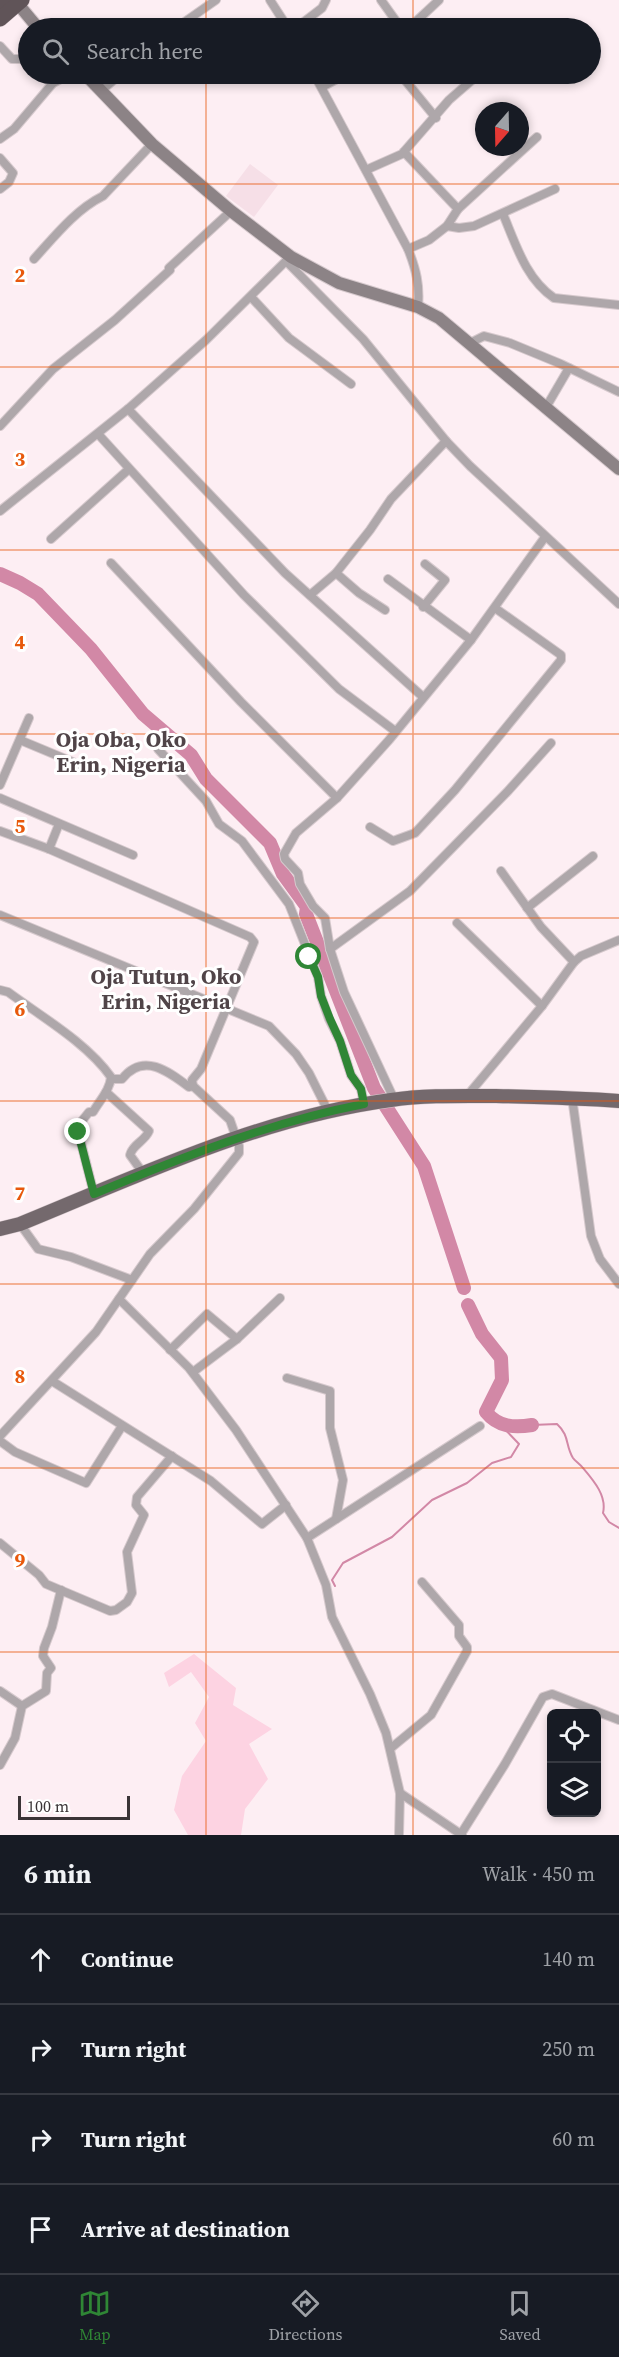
<!DOCTYPE html>
<meta charset="utf-8">
<style>
body{margin:0;font-family:"Source Serif 4",serif;background:#242831;color:#f1f3f6}
.controls{position:absolute;right:18px;bottom:18px;display:grid;overflow:hidden;border-radius:9px;box-shadow:0 3px 9px #0003}
.controls button{width:54px;height:54px;display:grid;place-items:center;padding:0;border:0;border-bottom:2px solid #363941;background:#171b24;color:#f1f3f6;font:30px sans-serif}
.compass{position:absolute;left:475px;top:102px;width:54px;height:54px;border-radius:50%;background:#171b24;box-shadow:0 3px 9px #0003;rotate:200deg}
.scale{position:absolute;left:18px;bottom:15px;width:112px;box-sizing:border-box;padding-left:6px;border:3px solid #3a3436;border-top:0;font-size:16px;line-height:21px;white-space:nowrap;color:#3a3436;-webkit-text-stroke:4px #fff;paint-order:stroke}
.stop{position:absolute;width:18px;height:18px;margin:-14px;border:4px solid #2f8635;border-radius:50%;background:#fff}
.stop.end{background:#2f8635;border-color:#fff;box-shadow:0 2px 6px #0008}
.list{margin:0;padding:0;list-style:none}
h2{display:flex;justify-content:space-between;align-items:center;height:78px;margin:0;padding:0 24px;font-size:26px}
h2 small{font-size:20px;font-weight:400;color:#9ea1a6}
.list li{display:grid;grid-template-columns:39px 1fr auto;gap:18px;align-items:center;box-sizing:border-box;height:90px;padding:0 24px;border-top:2px solid #363941}
.list b{display:block;font-size:22px;white-space:nowrap}
.list em{font-size:20px;font-style:normal;color:#9ea1a6}
.icon{flex:none;width:33px;height:33px;fill:none;stroke:currentColor;stroke-width:2;stroke-linecap:round;stroke-linejoin:round}
.map{position:relative;flex:none;width:619px;height:1835px;overflow:hidden}
.search{position:absolute;background:#171b24;box-shadow:0 3px 9px #0003;left:18px;right:18px;top:18px;height:66px;display:flex;align-items:center;gap:15px;box-sizing:border-box;padding:0 21px;border-radius:33px;color:#9ea1a6;font-size:22px}
.sheet{height:438px;background:#171b24}
nav{display:flex;justify-content:space-around;align-items:center;box-sizing:border-box;height:84px;border-top:2px solid #363941;background:#171b24;font-size:16px;color:#9ea1a6}
nav a{display:grid;justify-items:center;gap:3px}
nav .on{color:#2f8635}
.map>svg:first-child{display:block}
</style>
<div class="map">
<svg width="619" height="1835" viewBox="0 0 619 1835">
<rect width="100%" height="100%" fill="#fdeef3"/>
<polygon fill="#f6dfe7" points="250,164 278,185 254,217 226,196"/>
<polygon fill="#fdd3e2" points="194,1654 236,1688 233,1705 272,1729 249,1744 268,1779 245,1809 241,1835 188,1835 174,1810 182,1776 206,1741 195,1723 209,1697 191,1672 169,1687 164,1673"/>
<g fill="none" stroke-linecap="round" stroke-linejoin="round">
<g stroke="#d288a6" stroke-width="2">
<path d="M532 1425 557 1424C570 1436 565 1445 573 1458 575 1461 580 1464 583 1468 594 1481 607 1496 603 1513L609 1522 619 1528"/>
<polyline points="335,1586 332,1580 343,1563 392,1537 432,1500 467,1483 492,1463 511,1457 519,1444 497,1421"/>
</g>
<g stroke="#d288a6" stroke-width="14">
<polyline points="0,574 20,583 38,594 91,649 143,714 191,755 206,779 270,843 283,874 307,907 306,914 374,1088 424,1166 464,1288"/>
<path d="M468 1305 482 1334 501 1358 502 1380 486 1412C498 1427 514 1428 532 1425"/>
</g>
<defs>
<g id="street">
<polyline points="270,0 288,28"/>
<polyline points="381,0 401,28"/>
<polyline points="176,28 216,0"/>
<polyline points="296,28 322,8 326,0"/>
<polyline points="409,28 439,0"/>
<polyline points="0,46 12,59 23,59 28,64"/>
<polyline points="40,74 53,83"/>
<path d="M314 74 408 249C416 269 420 285 418 307"/>
<polyline points="400,74 436,118"/>
<polyline points="322,87 346,74"/>
<polyline points="102,90 121,74"/>
<polyline points="0,139 14,129 53,83 59,80 65,74"/>
<polyline points="404,152 458,209"/>
<polyline points="0,158 13,173 9,182 0,189"/>
<polyline points="366,170 402,154 449,100 479,74"/>
<path d="M503 214C516 245 526 279 554 298L619 305"/>
<polyline points="447,226 459,228 474,226 555,189"/>
<polyline points="408,249 429,240 447,226 458,209 537,137"/>
<path d="M34 259C54 237 75 210 103 196L152 144"/>
<polyline points="286,261 363,339 446,441 470,466 619,604"/>
<polyline points="251,297 289,338 351,384"/>
<polyline points="468,344 484,336 510,343 561,364 619,392"/>
<polyline points="128,409 285,573 423,697"/>
<polyline points="545,409 569,368"/>
<polyline points="0,426 53,369 115,320 170,270 169,268 231,211"/>
<polyline points="99,435 244,595 339,689 395,731"/>
<polyline points="0,511 128,409 206,340 288,259"/>
<polyline points="51,539 129,469"/>
<polyline points="111,563 241,702 337,798"/>
<polyline points="336,573 359,593 385,610"/>
<polyline points="388,579 471,640"/>
<polyline points="310,595 336,573 370,530 391,499 446,441"/>
<polyline points="423,607 445,580 425,564"/>
<polyline points="20,740 80,765"/>
<polyline points="158,749 206,801 219,824 242,841 289,904 318,977 321,996 329,1019 340,1041 351,1075 361,1089 364,1104"/>
<polyline points="0,785 29,718"/>
<polyline points="0,798 133,855"/>
<polyline points="370,827 393,841 415,833 455,790 561,660 561,655 495,608"/>
<polyline points="0,831 49,849 250,937 254,942 201,1069 192,1080 193,1086 230,1120 239,1146 239,1153 194,1209 150,1254 96,1332 0,1436"/>
<polyline points="49,849 59,824"/>
<polyline points="501,871 541,927 574,962"/>
<polyline points="527,908 593,856"/>
<polyline points="0,915 269,1026 296,1054 309,1073 328,1111"/>
<polyline points="457,923 542,1006"/>
<polyline points="330,949 410,891 508,791 551,743"/>
<path d="M0 990 8 992C42 1017 87 1043 111 1077 110 1090 100 1100 93 1112H89L77 1127 94 1194"/>
<path d="M111 1079H122C143 1052 168 1071 189 1087L193 1086"/>
<path d="M106 1092 149 1131C145 1141 132 1145 130 1155L143 1173"/>
<polyline points="467,1096 542,1006 574,962 581,956 619,940"/>
<polyline points="572,1097 591,1236 600,1259 619,1284"/>
<polyline points="394,1099 344,992 330,949 325,918 313,906 300,884 298,873 285,859 284,854 296,833 337,798 389,740 471,640 545,537"/>
<polyline points="20,1224 38,1249 71,1257 132,1280"/>
<polyline points="119,1299 189,1368 236,1430 307,1538 326,1585 332,1617 370,1694 386,1733 400,1793 399,1835"/>
<polyline points="170,1350 207,1314 237,1339"/>
<polyline points="193,1372 237,1339 280,1298"/>
<polyline points="287,1378 330,1391 330,1428 343,1480 336,1519"/>
<polyline points="52,1381 211,1481 262,1524 286,1505"/>
<polyline points="0,1441 15,1452 86,1483 122,1426"/>
<polyline points="307,1538 480,1426"/>
<polyline points="0,1543 39,1575 46,1584 110,1611 116,1610 127,1602 132,1593 127,1552 144,1515 136,1505 137,1497 172,1456"/>
<polyline points="0,1691 22,1706"/>
<polyline points="391,1748 431,1715 467,1651 467,1647 459,1636 459,1625 422,1582"/>
<polyline points="0,1765 15,1738 22,1706 46,1691 47,1673 51,1668 43,1656 44,1648 52,1627 61,1590"/>
<polyline points="400,1793 462,1835"/>
<polyline points="461,1834 505,1764 543,1697 552,1694 619,1720"/>
</g>
<g id="secondary">
<polyline points="18,4 38,28"/>
<polyline points="85,74 152,144 231,211 291,257 339,283 418,307 439,318 619,469"/>
</g>
<path id="primary" d="M0 1229 20 1224C140 1175 262 1117 391 1100 426 1095 461 1096 496 1096 537 1097 578 1098 619 1101"/>
<g id="highway">
<polyline points="0,5 6,0"/>
<polyline points="0,19 22,0"/>
</g>
</defs>
<use href="#street" stroke="#d6c9cd" stroke-width="10"/>
<use href="#secondary" stroke="#d6c9cd" stroke-width="14"/>
<use href="#primary" stroke="#d6c9cd" stroke-width="15"/>
<use href="#highway" stroke="#d6c9cd" stroke-width="16"/>
<use href="#street" stroke="#aea7aa" stroke-width="8"/>
<use href="#secondary" stroke="#8c8386" stroke-width="12"/>
<use href="#primary" stroke="#74696d" stroke-width="14"/>
<use href="#highway" stroke="#605458" stroke-width="15"/>
</g>
<g fill="none" stroke-linecap="round" stroke-linejoin="round">
<path stroke="#2f8635" stroke-width="8" d="M78 1132 94 1194C182 1157 271 1122 364 1104L361 1089 351 1075 340 1041 330 1019 321 996 318 977 309 957"/>
</g>
<path fill="none" stroke="#e8590c" stroke-width="1.5" stroke-opacity="0.55" d="M206 0V28M413 0V28M206 74V1835M413 74V1835M0 184H619M0 367H619M0 550H619M0 734H619M0 918H619M0 1101H619M0 1284H619M0 1468H619M0 1652H619"/>
<g text-anchor="middle" dominant-baseline="central" stroke-width="6" stroke-linejoin="round" paint-order="stroke">
<g font-size="22" font-weight="bold" fill="#504448" stroke="#fff">
<text x="121" y="739">Oja Oba, Oko<tspan x="121" dy="25">Erin, Nigeria</tspan></text>
<text x="166" y="976">Oja Tutun, Oko<tspan x="166" dy="25">Erin, Nigeria</tspan></text>
</g>
</g>
<g font-size="20" text-anchor="middle" font-weight="bold" fill="#e8590c" stroke="#fff" stroke-width="6" stroke-linejoin="round" paint-order="stroke">
<text x="20" y="282">2</text>
<text x="20" y="466">3</text>
<text x="20" y="649">4</text>
<text x="20" y="833">5</text>
<text x="20" y="1016">6</text>
<text x="20" y="1200">7</text>
<text x="20" y="1383">8</text>
<text x="20" y="1567">9</text>
</g>
</svg>
<div class="controls">
<button><svg class="icon" aria-label="locate" viewBox="0 0 24 24"><circle cx="12" cy="12" r="6"/><path d="M12 2v4M12 18v4M2 12h4M18 12h4"/></svg></button>
<button><svg class="icon" aria-label="layers" viewBox="0 0 24 24"><path d="M12 4l9 5-9 5-9-5zM3 14l9 5 9-5"/></svg></button>
</div>
<svg class="compass" viewBox="-18 -18 36 36"><path d="M0-13l5 13h-10z" fill="#e53935"/><path d="M0 13l5-13h-10z" fill="#9ea1a6"/></svg>
<div class="scale">100 m</div>
<div class="stop" style="left:309px;top:957px"></div>
<div class="stop end" style="left:78px;top:1132px"></div>
<div class="search"><svg class="icon" aria-label="search" viewBox="0 0 24 24"><circle cx="10" cy="10" r="6"/><path d="M15 15l6 6"/></svg>Search here</div>
</div>
<section class="sheet">
<h2>6 min<small>Walk · 450 m</small></h2>
<ul class="list">
<li><svg class="icon" aria-label="ahead" viewBox="0 0 24 24"><path d="M12 20V5M6 11l6-6 6 6"/></svg><div><b>Continue</b></div><em>140 m</em></li>
<li><svg class="icon" aria-label="right" viewBox="0 0 24 24"><path d="M7 20v-9h11M14 6l5 5-5 5"/></svg><div><b>Turn right</b></div><em>250 m</em></li>
<li><svg class="icon" aria-label="right" viewBox="0 0 24 24"><path d="M7 20v-9h11M14 6l5 5-5 5"/></svg><div><b>Turn right</b></div><em>60 m</em></li>
<li><svg class="icon" aria-label="arrive" viewBox="0 0 24 24"><path d="M6 21V4h12l-3 4 3 4H6"/></svg><div><b>Arrive at destination</b></div></li>
</ul>
</section>
<nav>
<a class="on"><svg class="icon" aria-label="map" viewBox="0 0 24 24"><path d="M3 6l6-2 6 2 6-2v14l-6 2-6-2-6 2zM9 4v14M15 6v14"/></svg>Map</a>
<a><svg class="icon" aria-label="directions" viewBox="0 0 24 24"><path d="M12 3l9 9-9 9-9-9zM9 14v-3h6M13 9l2 2-2 2"/></svg>Directions</a>
<a><svg class="icon" aria-label="saved" viewBox="0 0 24 24"><path d="M7 4h10v16l-5-4-5 4z"/></svg>Saved</a>
</nav>
